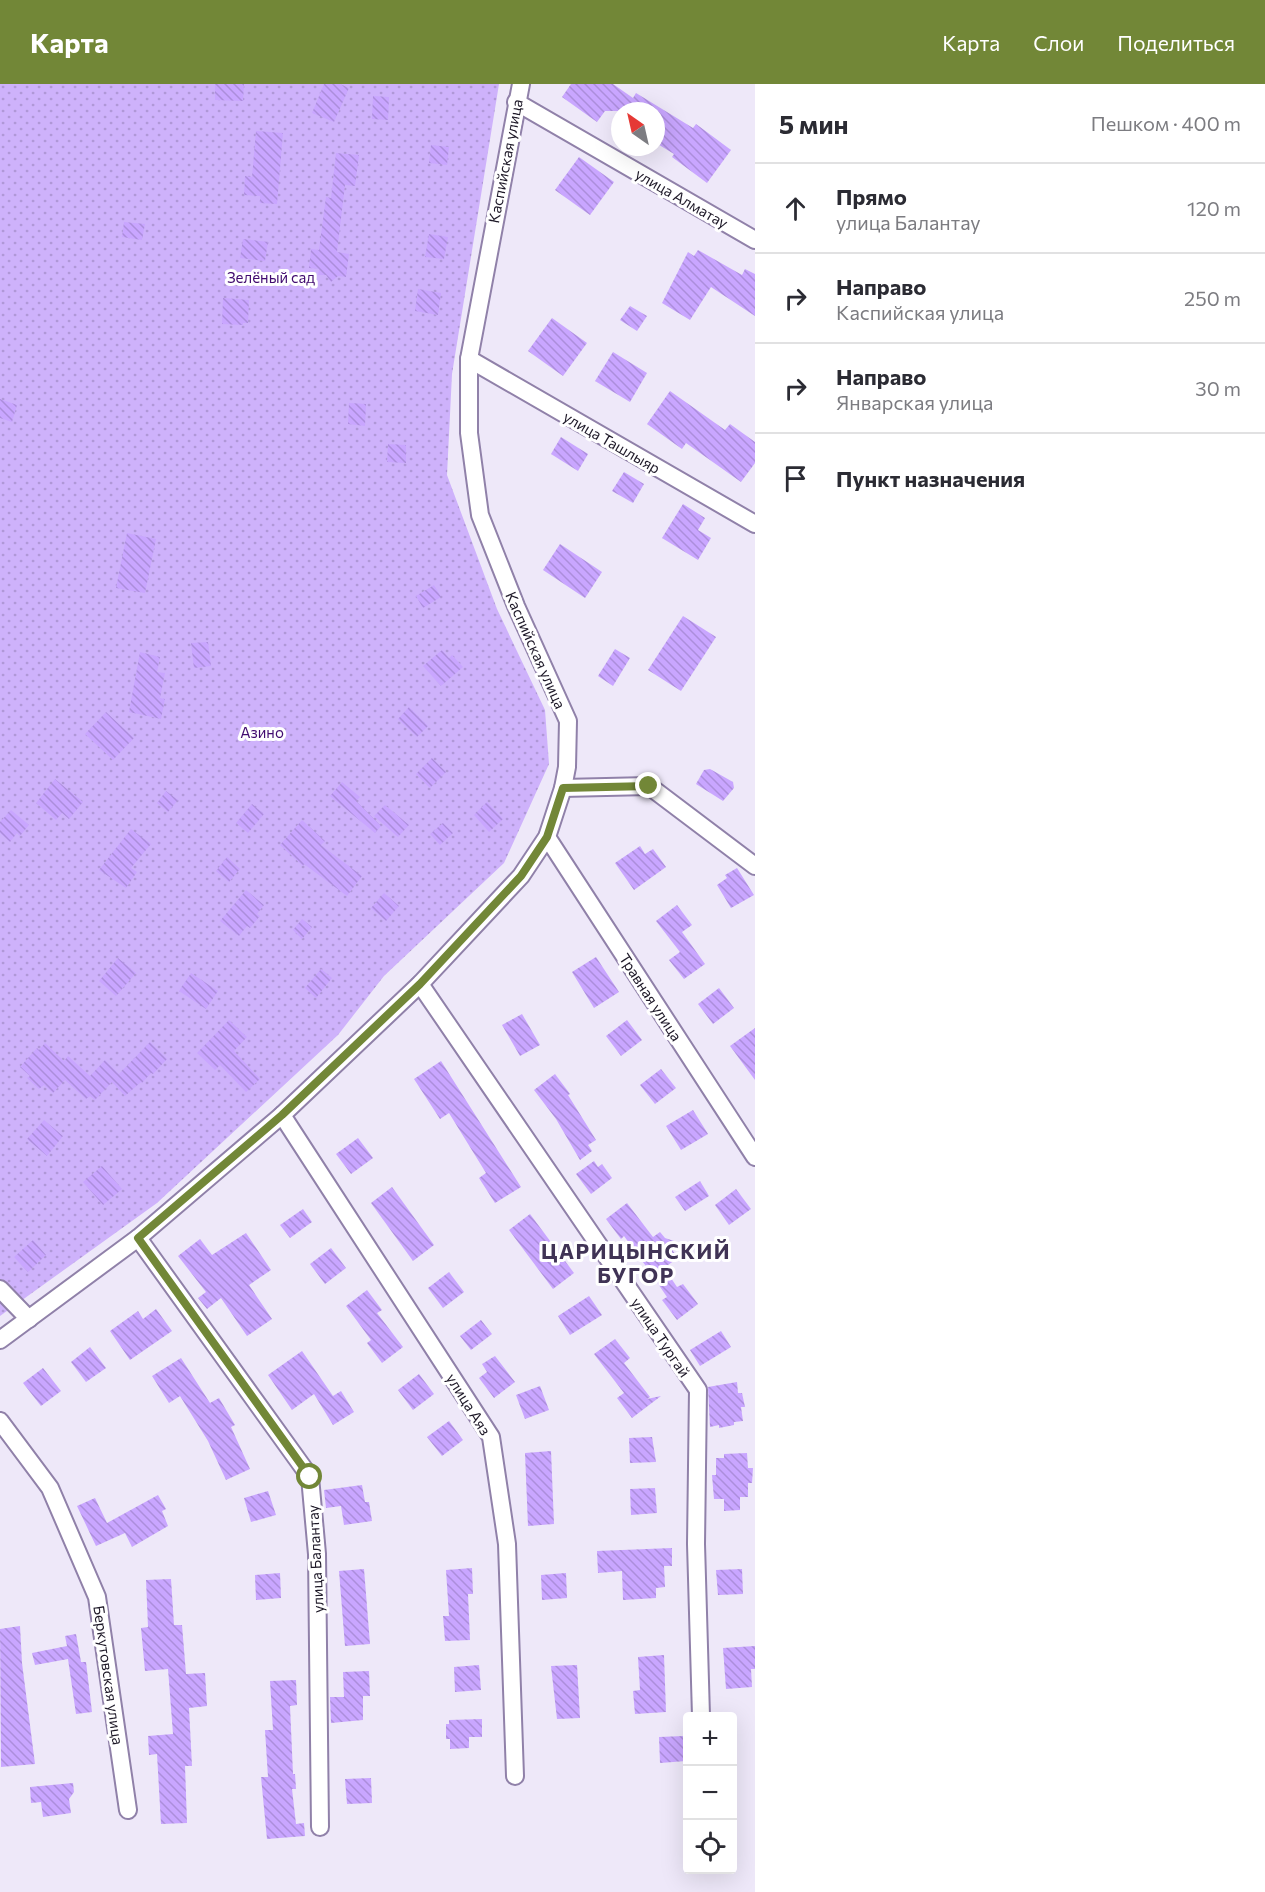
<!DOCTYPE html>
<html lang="ru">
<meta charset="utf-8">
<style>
body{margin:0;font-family:Commissioner,sans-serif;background:#f7f7f7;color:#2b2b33}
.controls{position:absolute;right:18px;bottom:18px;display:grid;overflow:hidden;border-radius:6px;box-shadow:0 6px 24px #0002}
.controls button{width:54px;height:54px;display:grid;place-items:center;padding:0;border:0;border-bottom:2px solid #e1e1e2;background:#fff;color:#2b2b33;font:30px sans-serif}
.compass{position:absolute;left:611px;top:18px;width:54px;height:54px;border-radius:50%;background:#fff;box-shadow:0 6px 24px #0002;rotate:326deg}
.stop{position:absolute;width:18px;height:18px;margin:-14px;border:4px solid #728737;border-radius:50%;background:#fff}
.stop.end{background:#728737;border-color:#fff;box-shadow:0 2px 6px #0008}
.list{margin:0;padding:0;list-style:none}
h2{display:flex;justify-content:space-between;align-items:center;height:78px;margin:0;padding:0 24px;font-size:26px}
h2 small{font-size:20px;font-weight:400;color:#7c7c81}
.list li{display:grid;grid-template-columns:39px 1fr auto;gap:18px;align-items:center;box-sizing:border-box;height:90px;padding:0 24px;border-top:2px solid #e1e1e2}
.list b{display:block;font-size:22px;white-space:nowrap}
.list p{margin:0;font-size:20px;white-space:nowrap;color:#7c7c81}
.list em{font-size:20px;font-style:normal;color:#7c7c81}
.icon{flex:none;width:33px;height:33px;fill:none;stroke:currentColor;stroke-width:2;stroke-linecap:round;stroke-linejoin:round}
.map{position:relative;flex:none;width:755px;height:1808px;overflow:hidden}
header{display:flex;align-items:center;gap:36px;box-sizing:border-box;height:84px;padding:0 30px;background:#728737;color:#fff}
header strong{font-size:28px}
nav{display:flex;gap:33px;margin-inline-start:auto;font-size:21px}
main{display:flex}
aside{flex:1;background:#fff}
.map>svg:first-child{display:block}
</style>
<header>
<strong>Карта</strong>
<nav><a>Карта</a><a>Слои</a><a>Поделиться</a></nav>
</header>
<main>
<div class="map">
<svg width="755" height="1808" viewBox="0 0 755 1808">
<defs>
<pattern id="park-dots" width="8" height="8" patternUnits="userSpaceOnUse" patternTransform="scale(1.5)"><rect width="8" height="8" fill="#ceb2fb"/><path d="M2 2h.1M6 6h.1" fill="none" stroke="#b098d7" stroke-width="1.8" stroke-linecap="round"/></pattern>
<pattern id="building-back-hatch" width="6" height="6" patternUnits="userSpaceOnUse" patternTransform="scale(1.5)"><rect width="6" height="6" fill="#c9a6ff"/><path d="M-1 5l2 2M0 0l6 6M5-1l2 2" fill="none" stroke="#ac8edb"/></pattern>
</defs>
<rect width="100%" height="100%" fill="#eee8f9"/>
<polygon fill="url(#park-dots)" points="0,0 499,0 452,290 447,391 497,525 545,626 549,680 504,779 384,892 338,951 157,1119 0,1232"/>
<g fill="url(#building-back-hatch)">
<polygon points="215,0 244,0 243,17 215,16"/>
<polygon points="324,0 340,0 349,4 334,38 312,29"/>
<polygon points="571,0 613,0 633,14 636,9 693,44 696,40 731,66 707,99 672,73 674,70 656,59 656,27 605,27 597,38 562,13"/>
<polygon points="373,12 389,13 388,36 372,35"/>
<polygon points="256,47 283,49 277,120 260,119 260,112 244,111 245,92 252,93"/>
<polygon points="431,61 449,63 447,81 429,79"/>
<polygon points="336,69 359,71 355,102 345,101 337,168 349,170 346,193 338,192 331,198 326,191 318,191 319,185 309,184 311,165 319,166 326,113 331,114"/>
<polygon points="579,73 614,98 590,131 555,106"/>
<polygon points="124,138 145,140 142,156 122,153"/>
<polygon points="429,150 448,153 444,175 425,173"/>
<polygon points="243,155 268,158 265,177 240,174"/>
<polygon points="698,166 742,191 745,185 755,190 755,232 711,203 690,236 662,219 688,168 694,172"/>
<polygon points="418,205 441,209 438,231 415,227"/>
<polygon points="223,214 249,216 248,239 243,239 243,241 222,240"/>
<polygon points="630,222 647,232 637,247 620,236"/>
<polygon points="552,234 587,259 563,292 528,267"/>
<polygon points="613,268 647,289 630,318 595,297"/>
<polygon points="670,307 725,346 730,340 755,358 755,379 741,398 686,359 682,365 647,340"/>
<polygon points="0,315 17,321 12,338 0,334"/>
<polygon points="349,319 366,320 365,342 348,340"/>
<polygon points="561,353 588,370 578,387 551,370"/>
<polygon points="388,360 406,361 406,379 387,378"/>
<polygon points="624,388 644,400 633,419 612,407"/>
<polygon points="683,420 705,434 698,446 711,454 698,476 662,454"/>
<polygon points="127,449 156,455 145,509 116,504"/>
<polygon points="560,460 602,488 585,514 543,486"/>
<polygon points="434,501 441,513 423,524 416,512"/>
<polygon points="683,532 716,553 681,607 648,586"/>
<polygon points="208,558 211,582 194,584 191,559"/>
<polygon points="615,565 630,574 613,602 598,592"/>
<polygon points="442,566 449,574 452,571 463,583 441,602 423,582"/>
<polygon points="140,568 160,573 157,588 165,589 160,614 165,615 161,635 129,628"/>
<polygon points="409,623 428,642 417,653 398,635"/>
<polygon points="106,628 134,654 113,676 85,650"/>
<polygon points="432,674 446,688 430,704 416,690"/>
<polygon points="710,685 733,698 734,704 723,717 696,700 704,686"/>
<polygon points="55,695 83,718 69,735 62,729 56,736 36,719"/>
<polygon points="342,698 360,713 356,717 381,742 375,749 330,712"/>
<polygon points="166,707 178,716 168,728 157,719"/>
<polygon points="487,718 503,735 489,748 474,731"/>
<polygon points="252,720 264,730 248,749 236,739"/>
<polygon points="385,721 409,741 398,753 374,732"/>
<polygon points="11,726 29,741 20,752 17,749 10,758 0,749 0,738"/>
<polygon points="302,736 325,757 321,761 362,792 347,812 304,780 303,782 280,761"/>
<polygon points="443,739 453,749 440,761 430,750"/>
<polygon points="131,745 151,760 131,784 137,788 126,804 99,786"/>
<polygon points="640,762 645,770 653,765 666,783 634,806 615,779"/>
<polygon points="227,773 240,785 229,798 216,787"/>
<polygon points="737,784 754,811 731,824 717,801 727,794 725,791"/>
<polygon points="246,806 264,821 257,830 260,832 250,844 247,842 239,852 220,837"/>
<polygon points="384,809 399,822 386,837 371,824"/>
<polygon points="677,821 692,841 682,848 705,880 684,895 669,876 680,868 656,837"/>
<polygon points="302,835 312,843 302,855 293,846"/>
<polygon points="596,873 619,908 594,924 572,888"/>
<polygon points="118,874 136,889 116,912 99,897"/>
<polygon points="321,885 332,894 316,914 305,904"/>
<polygon points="191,889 218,907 206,925 179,907"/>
<polygon points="719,904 734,924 713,940 698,920"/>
<polygon points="522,930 540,961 520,972 502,941"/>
<polygon points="229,936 247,953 234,967 260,995 246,1008 220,981 215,986 197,969"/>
<polygon points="627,936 642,956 621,972 606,952"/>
<polygon points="755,944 755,996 730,962"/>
<polygon points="150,958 167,975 153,990 151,989 142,999 141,998 125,1012 112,998 95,1016 90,1012 86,1015 65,996 53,1009 44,1001 39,1005 27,994 30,992 20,983 37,964 39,966 45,959 64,977 68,972 90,992 105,976 119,990"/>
<polygon points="441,977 521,1103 495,1119 479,1094 486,1089 449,1029 440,1035 414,995"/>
<polygon points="661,985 676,1004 655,1020 640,1001"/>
<polygon points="555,990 570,1010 568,1011 596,1056 588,1061 592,1067 580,1076 556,1035 534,1006"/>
<polygon points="693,1026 708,1050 681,1066 666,1042"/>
<polygon points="44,1036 63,1052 47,1072 27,1055"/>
<polygon points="358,1054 373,1074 351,1090 336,1070"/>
<polygon points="594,1077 598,1083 602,1080 612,1094 591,1110 576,1090"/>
<polygon points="102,1082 122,1105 103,1121 83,1098"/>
<polygon points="700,1097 709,1112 685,1127 675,1113"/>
<polygon points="392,1103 434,1161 413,1177 371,1119"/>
<polygon points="736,1105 751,1125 729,1141 715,1121"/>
<polygon points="627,1119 653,1153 660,1148 665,1154 674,1157 673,1167 678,1174 668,1181 671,1185 667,1188 677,1203 683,1200 698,1220 677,1236 662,1216 667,1213 648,1185 624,1152 621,1155 606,1135"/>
<polygon points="303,1125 312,1138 290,1154 280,1141"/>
<polygon points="530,1130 574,1189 553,1205 509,1146"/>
<polygon points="246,1149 271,1186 249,1201 272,1235 247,1252 221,1214 207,1225 198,1214 206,1208 178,1172 200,1155 212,1171"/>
<polygon points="33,1156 46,1171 28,1188 14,1173"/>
<polygon points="331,1164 346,1184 325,1200 310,1180"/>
<polygon points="449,1188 464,1208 443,1224 428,1204"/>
<polygon points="367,1206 382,1226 377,1229 403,1263 382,1279 367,1259 371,1256 346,1222"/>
<polygon points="589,1212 602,1231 570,1251 558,1232"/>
<polygon points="156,1225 172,1247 130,1276 110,1247 138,1227 143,1235"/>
<polygon points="481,1236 492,1250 471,1266 460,1252"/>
<polygon points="721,1247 731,1263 700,1282 690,1266"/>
<polygon points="615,1255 630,1274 624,1279 650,1313 647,1315 661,1312 632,1334 617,1314 624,1309 594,1270"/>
<polygon points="90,1263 106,1284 86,1298 71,1278"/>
<polygon points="302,1267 333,1312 341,1307 354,1328 333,1341 314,1310 292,1326 268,1291"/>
<polygon points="495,1272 515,1298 494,1314 479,1294 487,1288 482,1280"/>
<polygon points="181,1274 210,1319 219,1314 235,1341 231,1343 250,1385 226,1396 208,1357 180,1312 169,1319 152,1292"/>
<polygon points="43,1284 61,1307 41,1322 23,1299"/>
<polygon points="419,1290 434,1310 413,1326 398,1306"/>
<polygon points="737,1298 738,1309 742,1309 745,1323 741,1323 743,1337 734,1338 734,1341 719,1344 719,1341 710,1343 708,1303"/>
<polygon points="540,1302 549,1326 525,1335 516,1311"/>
<polygon points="449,1337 463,1356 442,1372 427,1353"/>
<polygon points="652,1353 656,1378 630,1379 629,1354"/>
<polygon points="551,1367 554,1440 528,1442 525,1369"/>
<polygon points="747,1369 748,1384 753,1384 752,1399 748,1399 748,1413 740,1413 740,1426 724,1427 724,1415 714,1415 712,1391 716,1391 716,1374 724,1374 724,1370"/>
<polygon points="362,1401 365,1418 369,1418 372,1437 344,1441 341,1422 326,1424 324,1406"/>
<polygon points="655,1404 657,1429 631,1431 630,1405"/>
<polygon points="268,1407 276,1431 251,1438 244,1414"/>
<polygon points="158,1411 166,1425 162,1427 168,1442 132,1463 125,1449 96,1462 77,1422 95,1414 107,1439"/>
<polygon points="672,1464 672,1482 664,1482 665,1503 656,1504 656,1514 623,1516 622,1487 598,1489 597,1467"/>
<polygon points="472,1484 473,1510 468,1510 470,1556 445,1557 443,1532 449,1532 446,1486"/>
<polygon points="364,1485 370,1560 345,1562 339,1487"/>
<polygon points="742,1485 743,1510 718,1511 716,1486"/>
<polygon points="280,1489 281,1514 256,1516 255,1491"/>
<polygon points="566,1489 567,1514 542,1516 541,1491"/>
<polygon points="171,1495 174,1541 182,1541 186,1590 205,1589 207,1622 189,1624 192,1682 185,1682 187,1739 161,1740 157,1670 149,1671 148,1652 173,1650 168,1585 145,1587 141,1544 148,1543 146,1496"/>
<polygon points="20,1542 22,1579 35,1680 1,1683 0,1545"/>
<polygon points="76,1550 81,1578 86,1578 92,1628 76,1630 68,1575 35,1581 32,1569 67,1562 65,1552"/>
<polygon points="755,1562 755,1585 751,1585 752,1603 726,1605 723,1564"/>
<polygon points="664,1571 666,1628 635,1630 633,1607 640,1606 638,1573"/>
<polygon points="479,1581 481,1606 455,1608 454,1583"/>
<polygon points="577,1581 580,1634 557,1635 551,1582"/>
<polygon points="369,1587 370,1612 363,1612 363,1636 331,1639 330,1613 344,1613 343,1588"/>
<polygon points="296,1596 297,1621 290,1622 293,1690 295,1690 296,1705 292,1705 296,1740 304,1739 305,1752 267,1755 261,1693 268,1693 265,1646 273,1646 270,1597"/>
<polygon points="482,1635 482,1653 469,1653 469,1664 450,1665 450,1655 446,1655 446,1640 449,1640 449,1636"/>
<polygon points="684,1652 686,1677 660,1679 659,1653"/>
<polygon points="371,1694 372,1719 347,1720 345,1695"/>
<polygon points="73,1699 74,1708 69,1715 71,1729 43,1733 41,1718 31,1719 30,1703"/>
</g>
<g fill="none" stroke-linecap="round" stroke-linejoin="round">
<defs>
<g id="minor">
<polyline points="516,18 755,156"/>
<polyline points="469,275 755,440"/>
<polyline points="563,704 649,702 755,782"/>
<polyline points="547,753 755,1073"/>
<polyline points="420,900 698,1306 696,1460 701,1632"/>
<polyline points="282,1031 491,1353 507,1460 515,1692"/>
<polyline points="138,1154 310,1393 317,1470 320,1743"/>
<polyline points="0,1205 29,1235"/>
<polyline points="0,1256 138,1154 282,1031 420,900 521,792 547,753 563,704 567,683 568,637 516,522 480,431 469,349 469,275 521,0"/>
<polyline points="0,1337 50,1404 97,1513 128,1726"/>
</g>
</defs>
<use href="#minor" stroke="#9081a9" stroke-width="20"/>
<use href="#minor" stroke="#fff" stroke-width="16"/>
</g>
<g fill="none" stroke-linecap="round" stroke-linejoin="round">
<polyline stroke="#728737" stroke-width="8" points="310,1393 138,1154 282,1031 420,900 521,792 547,753 563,704 649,702"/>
</g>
<g text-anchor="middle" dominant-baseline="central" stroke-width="6" stroke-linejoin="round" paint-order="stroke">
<g font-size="15" fill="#1d1827" stroke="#fff">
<text transform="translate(505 77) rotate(-79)">Каспийская улица</text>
<text transform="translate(682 114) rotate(30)">улица Алматау</text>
<text transform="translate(612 358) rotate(30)">улица Ташлыяр</text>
<text transform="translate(536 566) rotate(66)">Каспийская улица</text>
<text transform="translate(651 913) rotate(57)">Травная улица</text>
<text transform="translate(661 1253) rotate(56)">улица Тургай</text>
<text transform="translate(469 1320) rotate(58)">улица Аяз</text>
<text transform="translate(315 1475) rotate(-93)">улица Балантау</text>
<text transform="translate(109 1591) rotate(82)">Беркутовская улица</text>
</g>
<g font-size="15" fill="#410b6f" stroke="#fff">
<text x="271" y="193">Зелёный сад</text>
<text x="262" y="648">Азино</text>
</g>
<g font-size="21" font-weight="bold" letter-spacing="1.5" fill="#403355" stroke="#fff">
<text x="636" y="1166">ЦАРИЦЫНСКИЙ<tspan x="636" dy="24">БУГОР</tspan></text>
</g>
</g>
</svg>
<div class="controls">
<button>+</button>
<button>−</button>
<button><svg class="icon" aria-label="locate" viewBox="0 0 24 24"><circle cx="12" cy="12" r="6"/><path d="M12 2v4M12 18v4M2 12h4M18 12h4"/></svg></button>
</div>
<svg class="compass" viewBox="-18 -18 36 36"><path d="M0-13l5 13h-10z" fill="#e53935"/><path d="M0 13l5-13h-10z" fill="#7c7c81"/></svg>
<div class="stop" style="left:310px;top:1393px"></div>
<div class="stop end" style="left:649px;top:702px"></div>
</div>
<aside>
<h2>5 мин<small>Пешком · 400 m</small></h2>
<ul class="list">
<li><svg class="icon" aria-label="ahead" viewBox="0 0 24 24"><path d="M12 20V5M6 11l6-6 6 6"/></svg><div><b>Прямо</b><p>улица Балантау</p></div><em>120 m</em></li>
<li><svg class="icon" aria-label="right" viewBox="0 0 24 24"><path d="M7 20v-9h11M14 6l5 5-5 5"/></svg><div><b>Направо</b><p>Каспийская улица</p></div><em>250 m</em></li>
<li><svg class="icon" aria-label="right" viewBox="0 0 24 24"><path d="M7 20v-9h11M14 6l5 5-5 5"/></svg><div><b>Направо</b><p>Январская улица</p></div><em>30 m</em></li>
<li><svg class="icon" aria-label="arrive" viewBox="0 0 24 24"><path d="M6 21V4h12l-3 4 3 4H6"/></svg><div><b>Пункт назначения</b></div></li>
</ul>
</aside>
</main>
